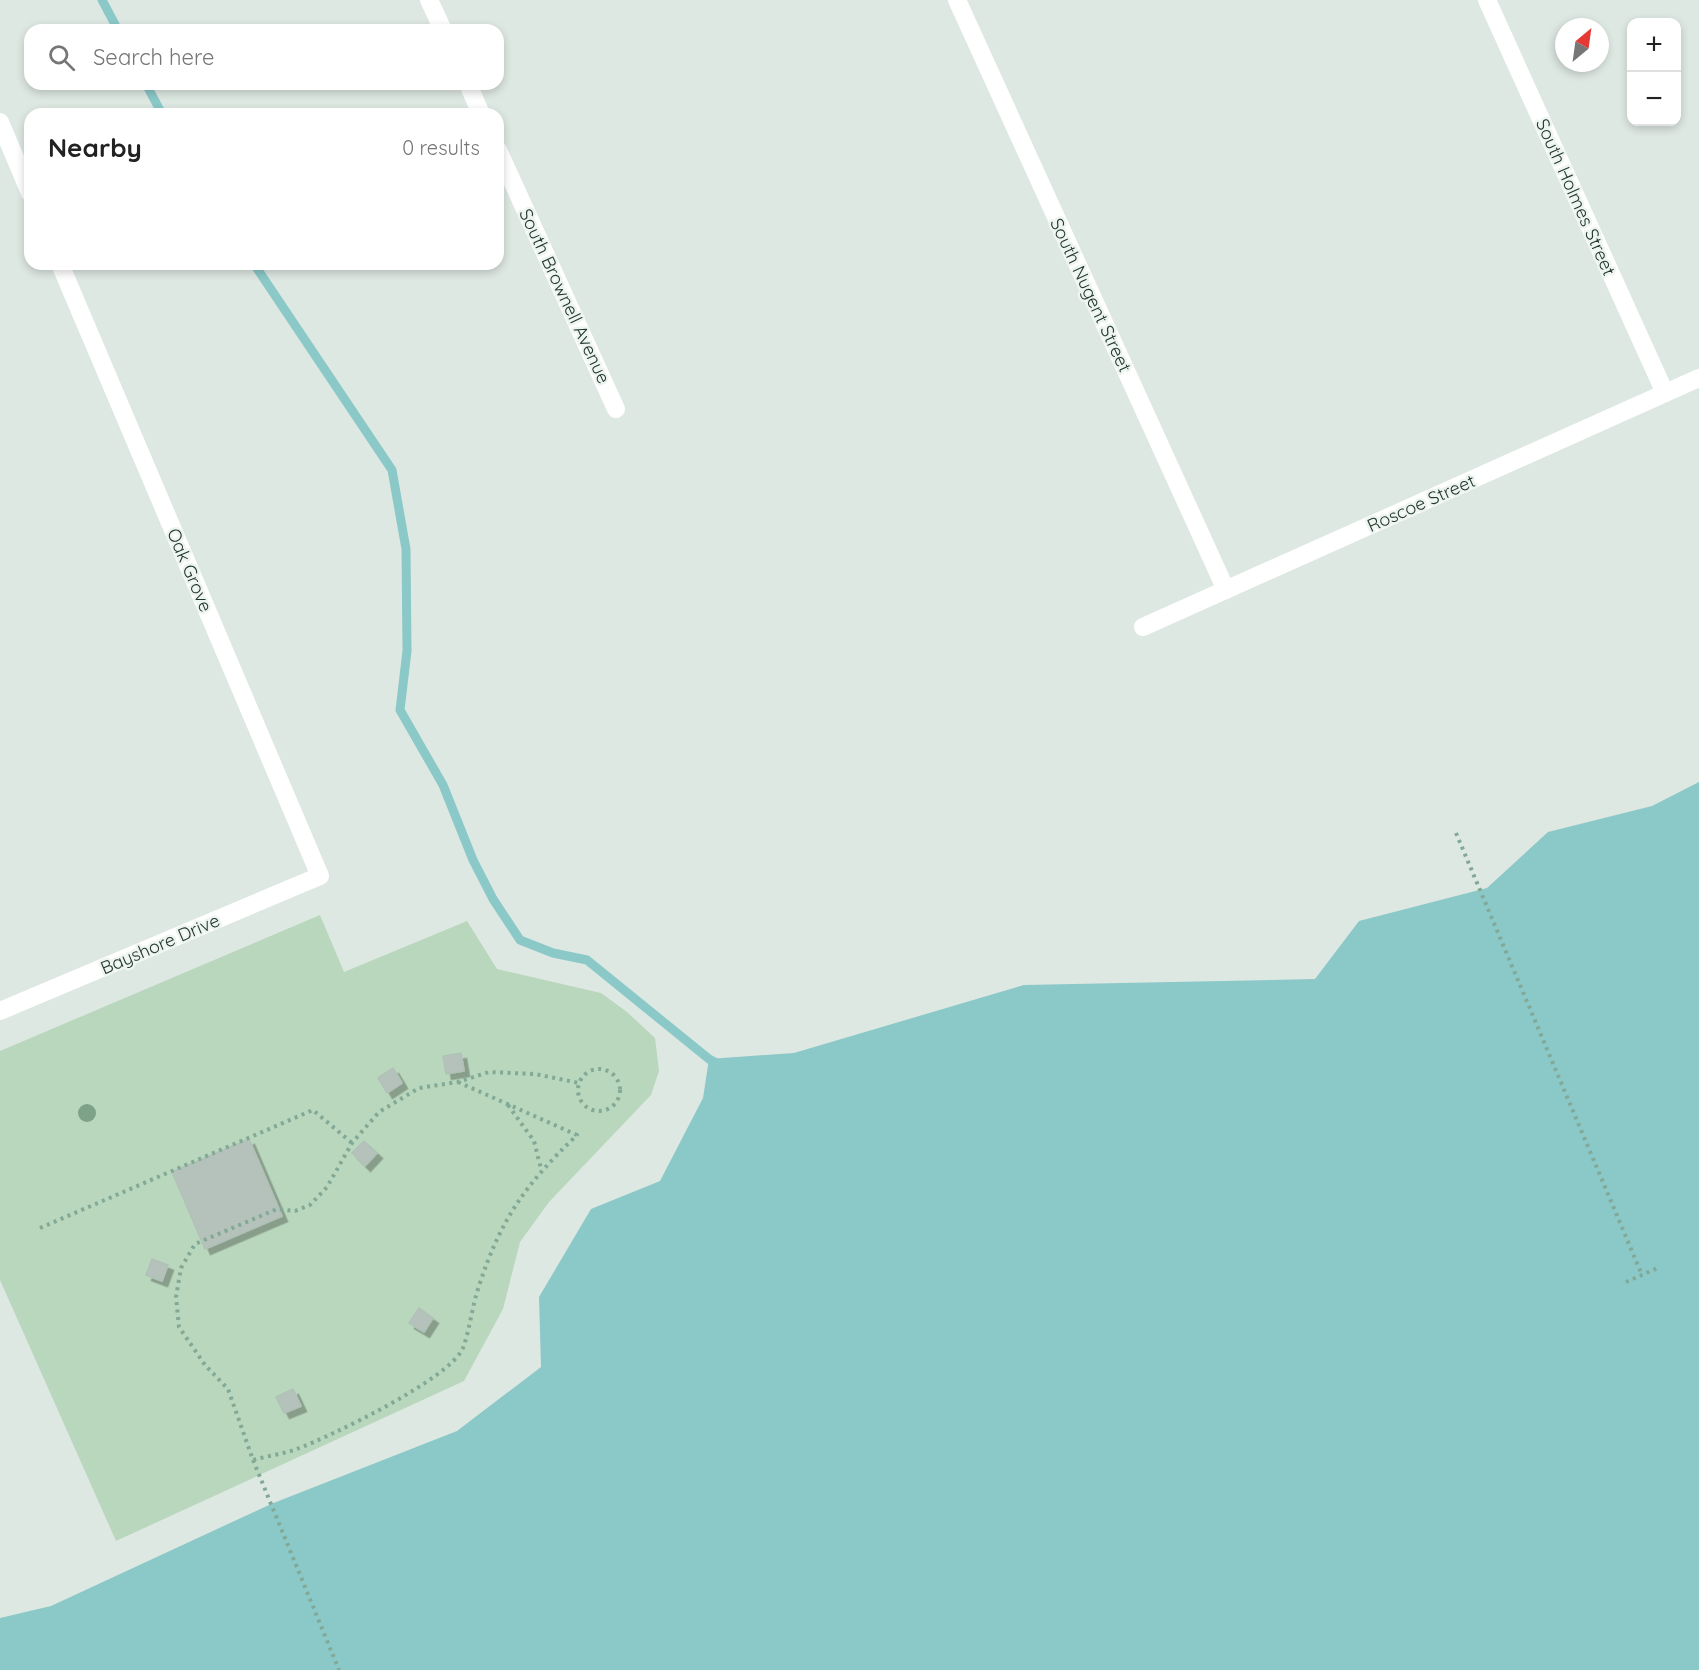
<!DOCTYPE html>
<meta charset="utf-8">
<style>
body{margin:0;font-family:Quicksand,sans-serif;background:#f6f6f6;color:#222}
.controls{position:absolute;right:18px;top:18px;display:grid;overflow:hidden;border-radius:12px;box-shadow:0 3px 9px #0003}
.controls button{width:54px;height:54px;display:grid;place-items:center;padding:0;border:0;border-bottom:2px solid #e0e0e0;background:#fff;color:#222;font:30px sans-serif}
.compass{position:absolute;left:1555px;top:18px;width:54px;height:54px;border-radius:50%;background:#fff;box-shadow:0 3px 9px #0003;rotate:29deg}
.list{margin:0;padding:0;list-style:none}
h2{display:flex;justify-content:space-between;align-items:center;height:78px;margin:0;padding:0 24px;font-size:26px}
h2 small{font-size:20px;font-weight:400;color:#767676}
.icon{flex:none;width:33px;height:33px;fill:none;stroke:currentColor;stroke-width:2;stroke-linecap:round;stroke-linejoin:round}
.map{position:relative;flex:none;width:1699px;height:1670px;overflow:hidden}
.search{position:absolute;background:#fff;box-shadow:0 3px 9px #0003;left:24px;top:24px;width:480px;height:66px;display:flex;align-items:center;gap:15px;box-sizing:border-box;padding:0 21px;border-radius:18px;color:#767676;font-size:22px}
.panel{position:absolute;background:#fff;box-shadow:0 3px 9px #0003;left:24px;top:108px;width:480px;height:162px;border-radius:18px}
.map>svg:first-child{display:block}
</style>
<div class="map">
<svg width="1699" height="1670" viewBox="0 0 1699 1670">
<defs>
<filter id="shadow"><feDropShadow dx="5.5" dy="5.5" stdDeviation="0" flood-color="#0004"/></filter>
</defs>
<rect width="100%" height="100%" fill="#dee8e2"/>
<polygon fill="#b9d7bd" points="320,915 344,972 467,921 497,969 601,993 627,1012 655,1038 659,1071 651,1095 549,1202 520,1242 503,1309 464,1381 116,1541 0,1280 0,1051"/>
<polygon fill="#8bc8c8" points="1699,782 1699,1670 0,1670 0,1618 51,1606 271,1504 457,1431 541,1367 539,1297 591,1209 660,1181 703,1098 709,1059 794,1053 1024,985 1315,979 1359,921 1487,888 1548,832 1652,806"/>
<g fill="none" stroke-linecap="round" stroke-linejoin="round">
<g stroke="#8bc8c8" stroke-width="9">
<polyline points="102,0 118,30"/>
<polyline points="146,84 162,114"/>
<polyline points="254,264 392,470 406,549 407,651 400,710 443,785 473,860 493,899 520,940 553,953 587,960 709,1059 718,1064"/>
</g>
</g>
<g fill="#b4c2bb" stroke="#b1c1b8" stroke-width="1.5" filter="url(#shadow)">
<polygon points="461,1053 464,1071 446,1074 443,1056"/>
<polygon points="393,1068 402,1083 387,1093 378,1078"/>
<polygon points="249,1139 282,1216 205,1249 172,1172"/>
<polygon points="364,1141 377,1153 365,1166 352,1153"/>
<polygon points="152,1259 168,1265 162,1281 146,1275"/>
<polygon points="419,1308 433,1318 424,1332 409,1323"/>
<polygon points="293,1389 301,1406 284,1413 276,1397"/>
</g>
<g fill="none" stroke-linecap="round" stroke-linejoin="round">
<g stroke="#82a896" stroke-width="4" stroke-dasharray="3 4.5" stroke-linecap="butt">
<polyline points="1456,833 1642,1275"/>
<circle cx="599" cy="1090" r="21"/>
<path d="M458 1082 577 1135C526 1184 501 1218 479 1286 472 1306 470 1329 463 1348 450 1379 331 1436 297 1449 283 1454 267 1456 253 1460L228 1389 205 1365 179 1327 176 1297 181 1268 195 1244 277 1209 295 1211 310 1205 327 1187 352 1143 379 1112 419 1088 458 1082 489 1072 535 1074 579 1083"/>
<polyline points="508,1105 534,1141 541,1169"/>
<polyline points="40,1228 313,1110 352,1143"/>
<polyline points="1626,1282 1660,1267"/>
<polyline points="253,1460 339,1670"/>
</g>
<g stroke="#fff" stroke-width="18">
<polyline points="429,0 443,30"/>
<polyline points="957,0 1226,590"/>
<polyline points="1487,0 1665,393"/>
<polyline points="468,84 481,114"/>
<polyline points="0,122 30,193"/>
<polyline points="498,150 616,409"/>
<polyline points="1143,627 1699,378"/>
<polyline points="0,1011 320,876 60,264"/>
</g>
</g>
<circle fill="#7ea287" cx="87" cy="1113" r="9"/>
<g text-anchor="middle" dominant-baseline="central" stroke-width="5" stroke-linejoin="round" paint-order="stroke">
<g font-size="18" fill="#21362d" stroke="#eef5f0">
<text transform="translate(1576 197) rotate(66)">South Holmes Street</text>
<text transform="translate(1091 295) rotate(65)">South Nugent Street</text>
<text transform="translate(565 296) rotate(65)">South Brownell Avenue</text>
<text transform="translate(1421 503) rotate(-24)">Roscoe Street</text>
<text transform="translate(190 570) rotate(67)">Oak Grove</text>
<text transform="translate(160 944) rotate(-23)">Bayshore Drive</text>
</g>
</g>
</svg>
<div class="controls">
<button>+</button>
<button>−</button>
</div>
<svg class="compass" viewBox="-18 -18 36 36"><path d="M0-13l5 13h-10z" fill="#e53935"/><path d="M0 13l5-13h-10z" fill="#767676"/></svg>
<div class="search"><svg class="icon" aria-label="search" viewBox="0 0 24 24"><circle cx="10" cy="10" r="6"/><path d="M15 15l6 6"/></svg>Search here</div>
<section class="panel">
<h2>Nearby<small>0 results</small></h2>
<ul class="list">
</ul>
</section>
</div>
